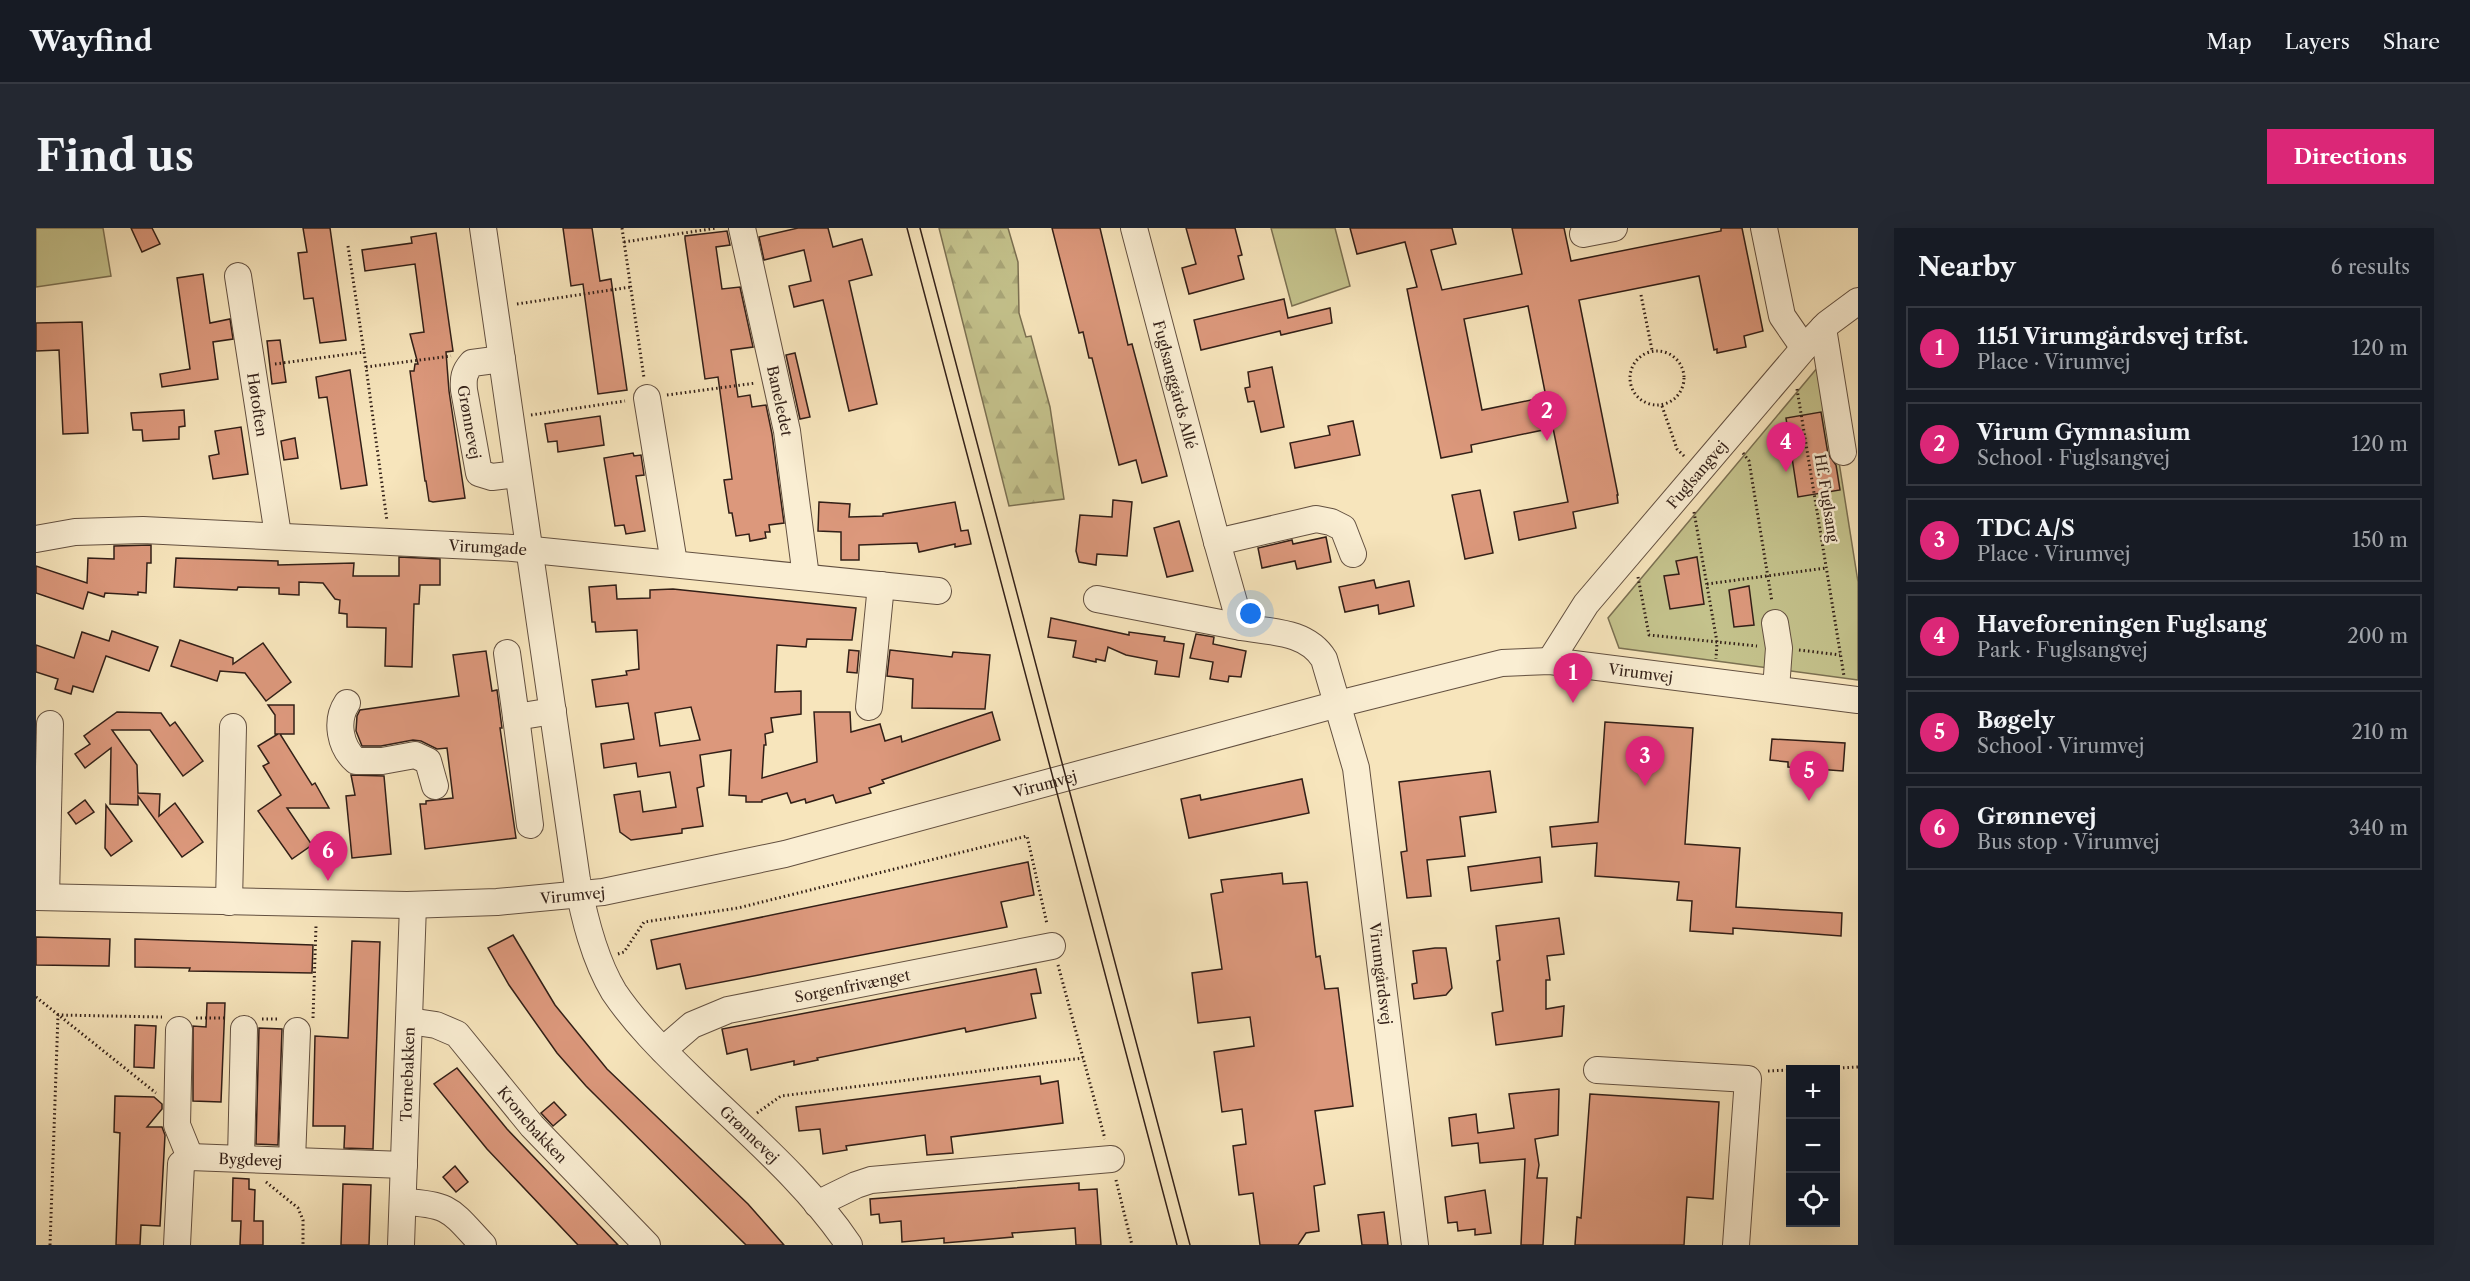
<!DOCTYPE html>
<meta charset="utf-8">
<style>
body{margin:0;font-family:"Libre Caslon Text",serif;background:#242831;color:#f1f3f6}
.controls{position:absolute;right:18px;bottom:18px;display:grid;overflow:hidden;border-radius:0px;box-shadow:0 6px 24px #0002}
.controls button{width:54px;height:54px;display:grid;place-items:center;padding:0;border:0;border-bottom:2px solid #363941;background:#171b24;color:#f1f3f6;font:30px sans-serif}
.you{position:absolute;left:1215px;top:386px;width:21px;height:21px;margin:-15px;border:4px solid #fff;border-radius:50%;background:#1a73e8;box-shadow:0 0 0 9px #1a73e833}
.badge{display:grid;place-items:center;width:39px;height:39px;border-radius:50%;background:#db2777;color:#fff;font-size:20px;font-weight:700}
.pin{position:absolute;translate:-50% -50px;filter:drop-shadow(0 2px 3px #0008)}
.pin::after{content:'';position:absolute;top:32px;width:21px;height:18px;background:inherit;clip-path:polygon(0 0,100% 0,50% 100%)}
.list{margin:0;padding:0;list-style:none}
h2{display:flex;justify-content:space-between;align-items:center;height:78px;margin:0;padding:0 24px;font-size:26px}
h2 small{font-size:20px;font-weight:400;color:#9ea1a6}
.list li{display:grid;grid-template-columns:39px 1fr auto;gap:18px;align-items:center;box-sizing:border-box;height:84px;margin:0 12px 12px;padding:0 12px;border:2px solid #363941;border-radius:0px}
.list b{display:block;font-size:22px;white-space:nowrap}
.list p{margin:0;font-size:20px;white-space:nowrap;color:#9ea1a6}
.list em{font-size:20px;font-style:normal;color:#9ea1a6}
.icon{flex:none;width:33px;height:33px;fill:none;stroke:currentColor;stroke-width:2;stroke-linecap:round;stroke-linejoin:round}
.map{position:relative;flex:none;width:1822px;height:1017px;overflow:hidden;border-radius:0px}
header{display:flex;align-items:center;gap:36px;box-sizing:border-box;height:84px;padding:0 30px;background:#171b24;border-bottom:2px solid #363941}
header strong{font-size:28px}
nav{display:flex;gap:33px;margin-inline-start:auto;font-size:21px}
.intro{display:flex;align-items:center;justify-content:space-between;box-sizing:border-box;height:144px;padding:0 36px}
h1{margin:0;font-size:42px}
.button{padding:15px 27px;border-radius:0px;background:#db2777;color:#fff;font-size:21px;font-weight:700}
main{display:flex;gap:36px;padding:0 36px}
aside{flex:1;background:#171b24;border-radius:0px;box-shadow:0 6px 24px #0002}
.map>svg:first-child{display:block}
</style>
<header>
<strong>Wayfind</strong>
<nav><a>Map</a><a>Layers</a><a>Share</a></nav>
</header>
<div class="intro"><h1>Find us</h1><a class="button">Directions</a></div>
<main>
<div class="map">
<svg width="1822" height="1017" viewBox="0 0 1822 1017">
<defs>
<pattern id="forest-firs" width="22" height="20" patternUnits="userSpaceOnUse" patternTransform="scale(1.5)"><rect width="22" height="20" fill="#c4c28c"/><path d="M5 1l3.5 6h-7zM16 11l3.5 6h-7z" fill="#a9a678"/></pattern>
</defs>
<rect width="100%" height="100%" fill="#f7e5bc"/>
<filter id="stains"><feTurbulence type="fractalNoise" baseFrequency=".00333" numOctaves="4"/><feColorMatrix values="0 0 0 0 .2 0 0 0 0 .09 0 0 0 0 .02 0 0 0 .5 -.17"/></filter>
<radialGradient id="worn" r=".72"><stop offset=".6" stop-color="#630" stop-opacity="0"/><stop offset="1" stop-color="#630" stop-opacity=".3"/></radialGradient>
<polygon fill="url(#forest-firs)" stroke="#7b7052" stroke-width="1.5" points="903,0 972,0 982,34 983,85 990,109 995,108 1014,179 1028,271 973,278"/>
<g fill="#c4c28c" stroke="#7b7052" stroke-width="1.5">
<polygon points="0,0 67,0 75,48 0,59"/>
<polygon points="1235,0 1299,0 1314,58 1256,78"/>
<polygon points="1787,133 1822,354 1822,452 1583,420 1572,390"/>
</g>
<g fill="#dc987c" stroke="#321f17" stroke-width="1.5" fill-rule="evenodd">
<polygon points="95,0 116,0 124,16 106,24"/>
<polygon points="267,0 294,0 310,112 284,115 277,70 268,71 262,25 271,24"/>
<polygon points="527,0 556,0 564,53 575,51 591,162 562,166 547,56 535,58"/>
<polygon points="762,0 792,0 797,19 826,11 836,47 813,53 841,176 813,183 787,72 758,79 753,58 775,53 768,22 728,32 723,9"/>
<polygon points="1016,0 1064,0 1092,117 1096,116 1131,248 1106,255 1100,232 1083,237 1056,130 1053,130 1047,104 1043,105"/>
<polygon points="1150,0 1199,0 1206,27 1202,28 1208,51 1153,66 1146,40 1160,36"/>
<path d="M1314 0H1416L1420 16 1395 22 1406 62 1486 46 1476 0H1528L1535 33 1685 3V0H1706L1727 103 1708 108 1710 119 1681 125V121L1678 122 1663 48 1543 72 1582 267H1581L1582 275 1537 284 1540 300 1483 312 1478 284 1532 274 1517 200 1435 217 1436 224 1405 230 1371 61 1381 59 1369 14 1321 26ZM1492 78 1510 169 1446 182 1428 91Z"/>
<polygon points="691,3 694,17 680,19 686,61 704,59 717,119 695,122 702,169 714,167 716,179 730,177 736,206 748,295 733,297 734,304 729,304 730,310 714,313 713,306 700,308 696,285 693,285 688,252 696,251 682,149 669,151 649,11 649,8"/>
<polygon points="400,5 417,123 410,124 413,163 429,270 397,274 393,273 390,253 389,253 374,143 378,143 379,136 382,136 374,106 388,104 379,36 329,43 326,22 376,15 375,9"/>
<polygon points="167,46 174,95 194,91 197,111 177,114 182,151 126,159 124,146 154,141 141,50"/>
<polygon points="1248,71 1252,90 1294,80 1296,95 1245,107 1244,103 1165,122 1158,92"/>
<polygon points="46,94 52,205 27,206 23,122 0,123 0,95"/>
<polygon points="244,112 250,154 236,156 231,113"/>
<polygon points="759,125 774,189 764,191 750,127"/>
<polygon points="1236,139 1248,199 1225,204 1218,173 1212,174 1209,160 1214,159 1212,144"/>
<polygon points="314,142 331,257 305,261 291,169 283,170 280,149"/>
<polygon points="148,182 149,198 143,199 143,211 107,213 106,202 97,202 95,185"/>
<polygon points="1785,184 1792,226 1800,237 1804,262 1762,269 1750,190"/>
<polygon points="564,188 568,217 522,224 521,213 512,214 509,196"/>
<polygon points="1317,193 1324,227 1259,240 1254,215 1294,207 1292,198"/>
<polygon points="205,199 212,246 177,251 173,228 183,226 179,203"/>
<polygon points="259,210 262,230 248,232 245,213"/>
<polygon points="597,225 598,228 605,227 608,247 600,248 609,303 590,306 588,297 579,298 568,230"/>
<polygon points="1444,262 1457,325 1429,331 1416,267"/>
<polygon points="1077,272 1096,274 1091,328 1061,326 1060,337 1043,334 1040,323 1044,287 1076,289"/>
<polygon points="783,274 814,276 813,289 847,288 847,286 919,274 925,303 932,302 935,316 919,319 919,316 883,324 881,315 823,317 823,332 805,332 805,304 782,303"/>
<polygon points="1143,293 1157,343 1131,349 1118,300"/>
<polygon points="1290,309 1295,334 1261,341 1259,333 1226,340 1222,320 1256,312 1257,316"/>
<polygon points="115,317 115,335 111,335 110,365 102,364 102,367 69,365 68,369 52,364 47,381 0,365 0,338 51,355 52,330 78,331 78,318"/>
<polygon points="363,329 404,331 404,357 384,357 383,376 378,376 376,439 349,438 350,400 311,399 311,386 303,385 304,372 299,371 287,355 263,354 263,367 243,366 243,360 202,359 201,362 138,359 140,330 242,333 242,337 318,335 317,348 363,348"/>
<polygon points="1661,329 1668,376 1634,381 1628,348 1643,346 1640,333"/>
<polygon points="1338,352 1340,360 1373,353 1378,378 1343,386 1342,377 1309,384 1303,359"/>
<path d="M580 357 581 371 614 370V362L637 361 820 380 816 412 771 411 770 419 741 417 739 464 765 463V486L735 490 737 504 729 506 730 517H728L726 550 781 534 778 484H814L815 504 844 496 849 513 865 508 866 514 956 484 964 512 846 552 848 555 833 560 835 565 800 575 797 567 770 575 769 571 755 575 751 565 726 572V574H710V568L693 567 695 522 664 527 668 558 661 560 667 598 646 601V605L595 612 584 604 578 567 604 563 607 584 640 579 634 544 602 549 600 535 568 540 565 516 598 511 592 475 560 479 556 452 591 447 590 443 603 441 601 402 560 404 559 394H556L553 359ZM655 479 664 512 624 518 619 485Z"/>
<polygon points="1713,358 1718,397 1698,399 1693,362"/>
<polygon points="1015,390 1093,407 1093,404 1129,409 1128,413 1148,416 1143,449 1119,446 1121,433 1090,427 1072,419 1069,433 1060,431 1060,434 1037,429 1040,413 1012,409"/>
<polygon points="76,403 122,419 113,443 70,428 57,464 37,458 35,466 19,461 22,451 0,444 0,417 38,430 46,404 73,413"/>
<polygon points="1160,406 1178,409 1177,416 1210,423 1205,449 1193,448 1192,454 1174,451 1177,434 1154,430"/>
<polygon points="144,412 197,430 197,436 227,415 255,454 230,473 209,445 184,443 181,453 135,438"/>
<polygon points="813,422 823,423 821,445 811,444"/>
<polygon points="854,422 916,429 917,424 954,427 949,481 876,480 877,451 851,448"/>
<polygon points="450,423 456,463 461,462 466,500 464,500 480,610 389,621 384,576 390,576 390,573 417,570 411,520 401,521 385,513 377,512 345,518 326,518 320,503 321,488 324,482 423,468 417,427"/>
<polygon points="232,477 258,477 258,506 244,506 276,557 279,555 293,580 251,580 276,617 256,631 222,583 245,567 227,538 233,535 222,518 242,506 239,506 239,487"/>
<polygon points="81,484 125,485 134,498 139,494 167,533 147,548 114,502 76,502 101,537 102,565 124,566 123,588 139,575 167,614 146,629 102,568 102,577 74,576 75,520 49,540 39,526 54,516 48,508"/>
<polygon points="1569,494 1657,500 1649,616 1704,620 1700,679 1806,685 1805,708 1697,700 1697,706 1654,703 1656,673 1641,672 1643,654 1559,648 1561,615 1516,619 1514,599 1562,594"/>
<polygon points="1736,511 1809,515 1807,543 1752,539 1752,534 1734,532"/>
<polygon points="1454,543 1460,584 1424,589 1429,628 1391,632 1395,668 1371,670 1365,624 1371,623 1363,554"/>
<polygon points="315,547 348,548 355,626 316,630 310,568 319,567"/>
<polygon points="1266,551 1273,585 1153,610 1145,571 1164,567 1165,572"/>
<polygon points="49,572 58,584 40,596 32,585"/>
<polygon points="70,577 96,613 75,628 69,620"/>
<polygon points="1504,629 1506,654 1435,663 1432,639"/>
<polygon points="992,634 998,667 965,674 971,699 650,761 644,736 621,741 615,712"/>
<polygon points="1246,645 1247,656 1271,654 1280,729 1284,728 1289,761 1302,760 1317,878 1279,883 1289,956 1278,958 1283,1003 1270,1005 1262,1017 1224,1017 1217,965 1203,967 1197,918 1210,916 1206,881 1186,884 1178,824 1218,818 1214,789 1162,795 1156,745 1186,741 1175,666 1187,664 1185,652"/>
<polygon points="1523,690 1528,726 1511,728 1514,752 1510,752 1510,781 1528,778 1526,808 1460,817 1456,785 1467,783 1461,733 1464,732 1460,698"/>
<polygon points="477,707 519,777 571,841 712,976 748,1017 710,1017 550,858 521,825 473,757 452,720"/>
<polygon points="0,709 74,711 73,738 0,737"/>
<polygon points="99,711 277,717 276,745 153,743 154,740 99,739"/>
<polygon points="316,713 344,714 337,921 308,920 309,898 277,898 279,808 312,810"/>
<polygon points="1399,720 1410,720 1416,760 1410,767 1378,771 1376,756 1381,755 1377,723"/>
<polygon points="1000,741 1005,765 995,766 1000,790 930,804 929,800 781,830 782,832 758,837 758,833 715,842 711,821 691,826 686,801"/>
<polygon points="171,775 189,775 185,874 157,873 157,798 170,799"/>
<polygon points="99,797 120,798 118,840 98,839"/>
<polygon points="223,800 246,801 242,917 220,916"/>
<polygon points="421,840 471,901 582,1017 542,1017 451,921 398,856"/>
<polygon points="1004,848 1005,856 1022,853 1027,895 915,909 917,925 891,927 889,907 810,918 811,922 787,926 784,901 763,903 760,879"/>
<polygon points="1523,861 1522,907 1499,911 1503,937 1501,950 1511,950 1507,1017 1485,1017 1489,931 1444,935 1442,915 1416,918 1413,890 1440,886 1442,905 1478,900 1473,866"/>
<polygon points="1554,866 1683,874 1677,971 1651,969 1648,1017 1539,1017 1541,989 1545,990"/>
<polygon points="79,868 118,869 126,876 126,881 111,899 126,899 129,907 124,998 105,997 104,1017 80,1017 84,905 78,904"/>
<polygon points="518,874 530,887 517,898 505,885"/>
<polygon points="419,938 432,954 420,964 407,949"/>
<polygon points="197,950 213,951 213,961 219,962 218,993 227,993 227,1017 204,1017 205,993 196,993"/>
<polygon points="1043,955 1043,962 1061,961 1065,1017 1040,1017 1039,1000 976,1005 977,1009 932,1013 908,1015 908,1010 866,1014 865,993 844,995 843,986 835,987 834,971"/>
<polygon points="307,956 335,957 333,1017 305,1017"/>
<polygon points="1449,962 1455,1005 1439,1007 1439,1001 1422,1003 1421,994 1412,995 1409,969"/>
<polygon points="1348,984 1352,1017 1326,1017 1322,987"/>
</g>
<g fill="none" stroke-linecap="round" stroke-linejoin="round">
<defs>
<g id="minor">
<path id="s1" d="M447 0 541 652C548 689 558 731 578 764 599 795 627 823 654 849 708 902 770 953 813 1017"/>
<path id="s2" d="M706 0 751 203 770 349"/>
<path id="s3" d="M1098 0 1181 314 1205 399C1235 404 1271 403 1288 431L1320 540 1379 1017"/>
<polyline points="1728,0 1746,88 1768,120"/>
<polyline points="1547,6 1578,0"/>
<path id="s4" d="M202 48 242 307"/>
<polyline points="1787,100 1807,224"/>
<path id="s5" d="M466 131 436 135C428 144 427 150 428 162L443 245 456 249 482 246"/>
<polyline points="611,170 638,335"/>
<path id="s6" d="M0 311 39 304 107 302 477 320 902 363"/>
<polyline points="1181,314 1280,291 1295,294 1307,300 1317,326"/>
<polyline points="1061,371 1205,399"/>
<polyline points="1739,395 1743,420 1740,461"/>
<polyline points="471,425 480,489 517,483"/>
<path id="s7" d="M1514 433 1550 376 1768 120 1791 96 1822 73"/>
<path d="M311 475C299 493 304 519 320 533H346L379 527 392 533 399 558"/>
<polyline points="833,479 845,357"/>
<polyline points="480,489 494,597"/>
<path id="s8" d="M0 669 371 677 461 674 567 664 749 626 1302 476 1466 435 1514 433 1822 472"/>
<polyline points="10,669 14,496"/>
<polyline points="193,674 197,499"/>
<path id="s9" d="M373 793 400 797 421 806 496 898 611 1017"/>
<polyline points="143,802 141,897 154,929"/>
<path id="s10" d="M627 822 656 797 692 782 1016 718"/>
<polyline points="1561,842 1712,851 1700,1017"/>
<polyline points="205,930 208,801"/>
<polyline points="256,932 261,803"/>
<path d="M367 974C415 976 415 983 447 1017"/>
<polyline points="781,976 820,957 835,952 1075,931"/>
<path id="s11" d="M141 1017 145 936 154 929 368 937"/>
<path id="s12" d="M365 1017 377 677"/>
</g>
</defs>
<use href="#minor" stroke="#635040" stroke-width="28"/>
<g stroke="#321f17" stroke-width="3" stroke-dasharray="1.5 3" stroke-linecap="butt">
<polyline points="586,0 608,150"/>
<polyline points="588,14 681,0"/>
<polyline points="312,18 328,124"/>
<polyline points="1605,67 1616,122"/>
<polyline points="481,76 595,59"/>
<circle cx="1621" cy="150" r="27"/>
<polyline points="239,136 328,124 351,293"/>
<polyline points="330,139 415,128"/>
<polyline points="1761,161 1808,448"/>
<polyline points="631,167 720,155"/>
<polyline points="1626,178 1641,221 1649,229"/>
<polyline points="495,187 589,173"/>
<polyline points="1707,225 1713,233 1736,374"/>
<polyline points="1658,284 1681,414 1680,431"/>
<polyline points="1602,349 1613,407 1721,418"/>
<polyline points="1671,356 1790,340"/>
<polyline points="1763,422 1804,427"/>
<polyline points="582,726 588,724 608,694 702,680 991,608 1011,696"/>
<polyline points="1022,737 1069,911"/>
<polyline points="0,769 120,865"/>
<polyline points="160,790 189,790"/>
<polyline points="277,790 280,698"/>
<polyline points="226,791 243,791"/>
<polyline points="1762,842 1822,839"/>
<polyline points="1732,843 1754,842"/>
<polyline points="721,885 745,868 1047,830"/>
<polyline points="1080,952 1096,1017"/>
<polyline points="230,954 262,980 267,992 267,1017"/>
<polyline points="14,1017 22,787 126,789"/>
</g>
<use href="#minor" stroke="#faeed3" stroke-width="26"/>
<g stroke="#321f17" stroke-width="1.5">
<polyline points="871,0 1141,1017"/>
<polyline points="884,0 1154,1017"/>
</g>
</g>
<g text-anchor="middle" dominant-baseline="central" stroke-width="5" stroke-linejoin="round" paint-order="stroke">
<g font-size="15" fill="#321f17" stroke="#faeed3">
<text stroke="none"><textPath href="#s3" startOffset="162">Fuglsanggårds Allé</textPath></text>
<text stroke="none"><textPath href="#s2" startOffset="177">Baneledet</textPath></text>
<text stroke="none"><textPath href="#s4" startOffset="130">Høtoften</textPath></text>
<text stroke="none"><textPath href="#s5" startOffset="92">Grønnevej</textPath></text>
<text stroke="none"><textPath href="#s7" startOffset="238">Fuglsangvej</textPath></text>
<text transform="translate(1791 270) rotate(81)">Hf. Fuglsang</text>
<text stroke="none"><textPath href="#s6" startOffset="453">Virumgade</textPath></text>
<text stroke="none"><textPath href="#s8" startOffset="1635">Virumvej</textPath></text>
<text stroke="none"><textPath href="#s8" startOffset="1023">Virumvej</textPath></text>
<text stroke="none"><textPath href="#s8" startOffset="537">Virumvej</textPath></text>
<text stroke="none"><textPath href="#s3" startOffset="826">Virumgårdsvej</textPath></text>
<text stroke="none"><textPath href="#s10" startOffset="204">Sorgenfrivænget</textPath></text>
<text stroke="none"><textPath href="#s12" startOffset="171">Tornebakken</textPath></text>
<text stroke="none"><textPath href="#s9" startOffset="168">Kronebakken</textPath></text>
<text stroke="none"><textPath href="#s1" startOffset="974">Grønnevej</textPath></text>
<text stroke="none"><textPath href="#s11" startOffset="153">Bygdevej</textPath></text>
</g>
</g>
<rect width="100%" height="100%" filter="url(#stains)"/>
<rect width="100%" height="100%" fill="url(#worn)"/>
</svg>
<div class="controls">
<button>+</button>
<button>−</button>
<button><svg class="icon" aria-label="locate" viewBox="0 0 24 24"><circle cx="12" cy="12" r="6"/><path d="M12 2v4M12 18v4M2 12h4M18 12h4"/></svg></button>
</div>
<div class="you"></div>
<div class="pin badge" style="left:1537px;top:475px">1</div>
<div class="pin badge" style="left:1511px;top:213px">2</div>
<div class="pin badge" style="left:1609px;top:558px">3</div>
<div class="pin badge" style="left:1750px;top:244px">4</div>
<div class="pin badge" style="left:1773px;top:573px">5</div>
<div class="pin badge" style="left:292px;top:653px">6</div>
</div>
<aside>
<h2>Nearby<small>6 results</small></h2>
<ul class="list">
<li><span class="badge">1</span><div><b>1151 Virumgårdsvej trfst.</b><p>Place · Virumvej</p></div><em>120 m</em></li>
<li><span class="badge">2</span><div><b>Virum Gymnasium</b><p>School · Fuglsangvej</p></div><em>120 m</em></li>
<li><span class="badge">3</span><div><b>TDC A/S</b><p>Place · Virumvej</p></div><em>150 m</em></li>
<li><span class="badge">4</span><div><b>Haveforeningen Fuglsang</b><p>Park · Fuglsangvej</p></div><em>200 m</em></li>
<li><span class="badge">5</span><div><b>Bøgely</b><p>School · Virumvej</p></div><em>210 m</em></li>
<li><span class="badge">6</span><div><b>Grønnevej</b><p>Bus stop · Virumvej</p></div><em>340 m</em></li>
</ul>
</aside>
</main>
